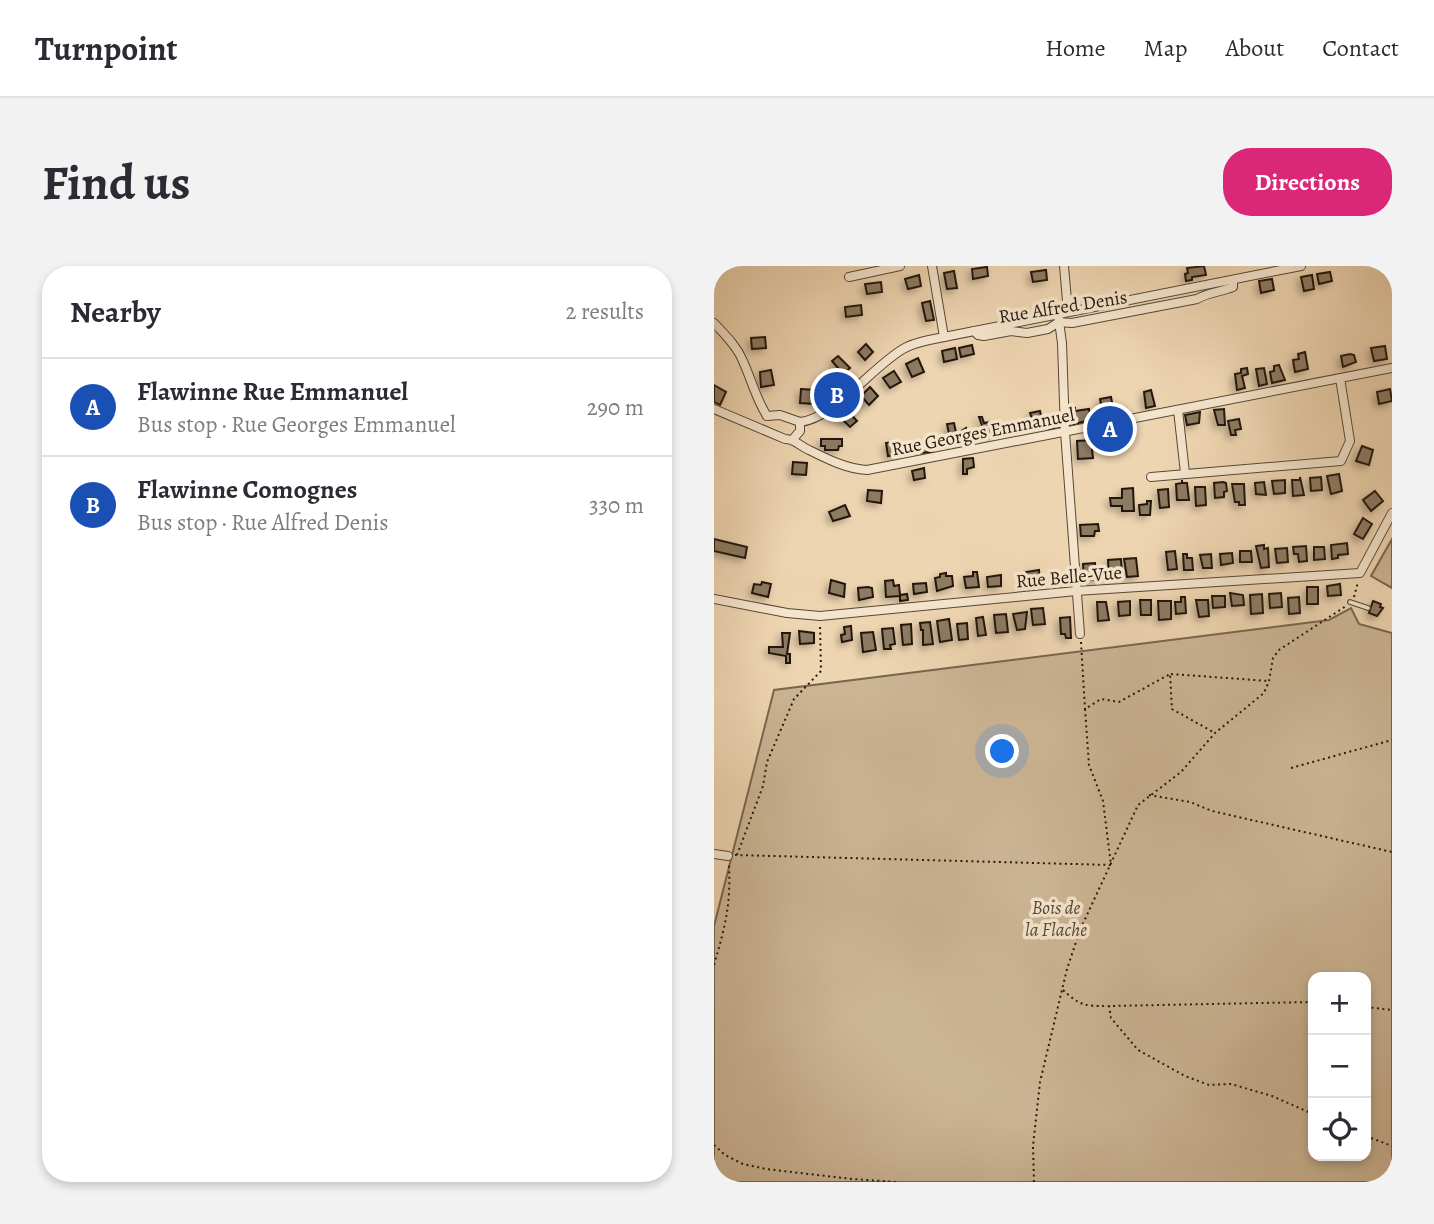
<!DOCTYPE html>
<meta charset="utf-8">
<style>
body{margin:0;font-family:Alegreya,serif;background:#f2f2f3;color:#2b2b33}
.controls{position:absolute;right:21px;bottom:21px;display:grid;overflow:hidden;border-radius:14px;box-shadow:0 4px 10px #0003}
.controls button{width:63px;height:63px;display:grid;place-items:center;padding:0;border:0;border-bottom:2px solid #e1e1e2;background:#fff;color:#2b2b33;font:35px sans-serif}
.you{position:absolute;left:289px;top:486px;width:24px;height:24px;margin:-18px;border:5px solid #fff;border-radius:50%;background:#1a73e8;box-shadow:0 0 0 10px #1a73e833}
.badge{display:grid;place-items:center;width:46px;height:46px;border-radius:50%;background:#db2777;color:#fff;font-size:23px;font-weight:700}
.pin{position:absolute;translate:-50% -50%;border:4px solid #fff;box-shadow:0 2px 7px #0006}
.list{margin:0;padding:0;list-style:none}
h2{display:flex;justify-content:space-between;align-items:center;height:91px;margin:0;padding:0 28px;font-size:30px}
h2 small{font-size:23px;font-weight:400;color:#7c7c81}
.list li{display:grid;grid-template-columns:46px 1fr auto;gap:21px;align-items:center;box-sizing:border-box;height:98px;padding:0 28px;border-top:2px solid #e1e1e2}
.list b{display:block;font-size:26px;white-space:nowrap}
.list p{margin:0;font-size:23px;white-space:nowrap;color:#7c7c81}
.list em{font-size:23px;font-style:normal;color:#7c7c81}
.icon{flex:none;width:38px;height:38px;fill:none;stroke:currentColor;stroke-width:2;stroke-linecap:round;stroke-linejoin:round}
.map{position:relative;flex:none;width:678px;height:916px;overflow:hidden;border-radius:28px}
header{display:flex;align-items:center;gap:42px;box-sizing:border-box;height:98px;padding:0 35px;background:#fff;border-bottom:2px solid #e1e1e2}
header strong{font-size:33px}
nav{display:flex;gap:38px;margin-inline-start:auto;font-size:24px}
.intro{display:flex;align-items:center;justify-content:space-between;box-sizing:border-box;height:168px;padding:0 42px}
h1{margin:0;font-size:49px}
.button{padding:18px 32px;border-radius:28px;background:#db2777;color:#fff;font-size:24px;font-weight:700}
main{display:flex;gap:42px;padding:0 42px}
aside{flex:1;background:#fff;border-radius:28px;box-shadow:0 4px 10px #0003}
.map>svg:first-child{display:block}
</style>
<header>
<strong>Turnpoint</strong>
<nav><a>Home</a><a>Map</a><a>About</a><a>Contact</a></nav>
</header>
<div class="intro"><h1>Find us</h1><a class="button">Directions</a></div>
<main>
<aside>
<h2>Nearby<small>2 results</small></h2>
<ul class="list">
<li><span class="badge" style="background:#1a4fb4">A</span><div><b>Flawinne Rue Emmanuel</b><p>Bus stop · Rue Georges Emmanuel</p></div><em>290 m</em></li>
<li><span class="badge" style="background:#1a4fb4">B</span><div><b>Flawinne Comognes</b><p>Bus stop · Rue Alfred Denis</p></div><em>330 m</em></li>
</ul>
</aside>
<div class="map">
<svg width="678" height="916" viewBox="0 0 678 916">
<defs>
<filter id="shadow"><feDropShadow dx="-3.5" dy="3.5" stdDeviation="3.5" flood-color="#0004"/></filter>
</defs>
<rect width="100%" height="100%" fill="#eed5b1"/>
<filter id="stains"><feTurbulence type="fractalNoise" baseFrequency=".00286" numOctaves="4"/><feColorMatrix values="0 0 0 0 .2 0 0 0 0 .09 0 0 0 0 .02 0 0 0 .5 -.17"/></filter>
<radialGradient id="worn" r=".72"><stop offset=".6" stop-color="#630" stop-opacity="0"/><stop offset="1" stop-color="#630" stop-opacity=".3"/></radialGradient>
<g fill="#ccb595" stroke="#786650" stroke-width="2" fill-rule="evenodd">
<polygon points="678,273 678,322 657,310"/>
<path d="M637 342 645 358 678 367V916H0V660L60 424 615 354ZM599 711H652V890H599Z"/>
</g>
<g fill="#8d7a62" stroke="#24180c" stroke-width="2" filter="url(#shadow)">
<polygon points="490,0 492,9 478,11 478,14 472,15 471,8 474,7 473,2"/>
<polygon points="273,1 274,10 259,13 258,3"/>
<polygon points="332,4 333,14 319,16 317,6"/>
<polygon points="240,5 243,22 233,23 230,7"/>
<polygon points="616,6 618,15 605,18 603,8"/>
<polygon points="205,9 207,20 194,23 191,13"/>
<polygon points="598,9 600,23 590,25 587,11"/>
<polygon points="558,13 560,24 547,27 545,15"/>
<polygon points="167,16 168,26 153,28 151,18"/>
<polygon points="216,35 220,54 212,55 208,37"/>
<polygon points="147,39 148,49 132,51 131,41"/>
<polygon points="51,71 52,82 38,83 37,72"/>
<polygon points="152,78 159,86 151,94 144,86"/>
<polygon points="258,79 260,88 247,91 245,82"/>
<polygon points="671,80 673,93 660,95 657,82"/>
<polygon points="241,82 243,93 230,96 228,85"/>
<polygon points="591,86 594,103 581,106 579,94 585,93 584,88"/>
<polygon points="636,88 640,89 642,96 629,101 627,90"/>
<polygon points="124,90 136,102 129,108 118,95"/>
<polygon points="204,92 210,106 198,111 192,98"/>
<polygon points="565,99 571,114 558,117 556,106 560,105 560,100"/>
<polygon points="533,102 534,108 528,110 531,122 523,124 521,108 527,107 527,103"/>
<polygon points="550,102 553,118 545,120 542,103"/>
<polygon points="57,104 60,119 47,121 46,106"/>
<polygon points="180,105 187,116 176,122 169,112"/>
<polygon points="0,119 12,126 6,139 0,136"/>
<polygon points="156,121 164,130 155,139 147,130"/>
<polygon points="87,123 102,124 100,138 86,137"/>
<polygon points="676,123 678,135 665,138 663,126"/>
<polygon points="437,124 441,140 432,142 430,126"/>
<polygon points="397,131 400,147 389,149 386,133"/>
<polygon points="361,142 361,145 375,143 377,154 356,159 353,143"/>
<polygon points="132,143 143,155 136,161 124,149"/>
<polygon points="510,143 511,159 504,159 500,144"/>
<polygon points="326,145 329,159 321,161 316,147"/>
<polygon points="486,146 485,157 473,159 471,149"/>
<polygon points="342,148 345,161 335,163 332,150"/>
<polygon points="265,151 268,151 270,157 276,156 279,169 272,171"/>
<polygon points="525,153 527,163 521,164 522,169 517,169 514,155"/>
<polygon points="240,157 244,176 237,178 233,158"/>
<polygon points="252,162 252,165 257,165 258,174 246,176 244,167"/>
<polygon points="107,173 128,173 128,180 125,180 124,184 111,184 111,180 107,180"/>
<polygon points="218,174 219,186 204,187 204,176"/>
<polygon points="377,174 379,192 364,193 363,175"/>
<polygon points="178,176 179,178 184,176 187,188 174,190 172,177"/>
<polygon points="648,180 659,184 655,199 642,195"/>
<polygon points="259,192 260,201 253,203 253,208 249,208 249,193"/>
<polygon points="79,196 93,197 92,209 78,208"/>
<polygon points="210,202 211,212 200,214 198,205"/>
<polygon points="625,208 628,225 617,228 613,210"/>
<polygon points="586,211 590,229 579,230 578,214 586,214"/>
<polygon points="607,211 608,224 597,225 596,212"/>
<polygon points="468,214 468,217 473,217 475,234 463,234 462,218 468,217"/>
<polygon points="571,214 571,227 560,228 558,215"/>
<polygon points="509,216 512,217 513,225 510,226 510,231 501,232 500,217"/>
<polygon points="550,216 552,229 542,228 541,217"/>
<polygon points="518,218 530,218 531,239 525,239 525,236 521,236"/>
<polygon points="481,221 491,221 492,239 482,240"/>
<polygon points="419,222 420,245 408,245 408,240 397,240 396,232 408,232 408,223"/>
<polygon points="454,223 455,241 446,242 444,224"/>
<polygon points="154,224 168,225 167,237 153,235"/>
<polygon points="661,225 669,235 657,245 649,234"/>
<polygon points="433,235 437,235 436,249 426,249 425,239 433,238"/>
<polygon points="131,239 136,250 119,255 115,246"/>
<polygon points="649,252 658,258 649,273 640,268"/>
<polygon points="384,258 385,265 381,265 380,270 367,270 366,259"/>
<polygon points="0,273 33,281 31,292 0,285"/>
<polygon points="633,277 634,288 624,289 624,292 618,293 617,279"/>
<polygon points="550,279 550,283 554,282 555,301 547,302 542,280"/>
<polygon points="592,280 593,295 585,296 584,288 580,288 579,281"/>
<polygon points="600,281 610,281 611,293 600,294"/>
<polygon points="573,282 574,296 563,297 561,283"/>
<polygon points="461,285 463,303 454,304 452,286"/>
<polygon points="526,285 537,285 538,296 526,296"/>
<polygon points="518,287 519,297 507,299 506,288"/>
<polygon points="469,288 473,288 473,292 478,292 479,304 470,304"/>
<polygon points="497,288 498,302 489,302 486,289"/>
<polygon points="422,292 424,310 413,311 410,293"/>
<polygon points="407,293 408,310 395,311 394,294"/>
<polygon points="381,297 382,305 386,305 387,313 370,314 369,298"/>
<polygon points="325,304 326,316 313,317 312,306"/>
<polygon points="259,306 263,306 265,321 252,322 250,311 259,310"/>
<polygon points="232,307 232,310 238,310 239,320 223,325 221,312 226,311 226,308"/>
<polygon points="287,309 287,320 274,321 273,311"/>
<polygon points="117,314 131,318 130,331 115,327"/>
<polygon points="179,314 180,320 185,319 186,329 193,328 194,334 186,335 186,330 172,331 171,315"/>
<polygon points="48,316 57,318 54,331 38,327 40,318 47,319"/>
<polygon points="212,317 213,326 200,328 199,318"/>
<polygon points="626,318 627,329 614,330 613,320"/>
<polygon points="154,321 158,322 159,331 145,334 144,322"/>
<rect x="593" y="321" width="11" height="17"/>
<polygon points="516,327 529,329 530,339 518,340"/>
<polygon points="567,327 568,341 556,342 555,328"/>
<polygon points="548,328 549,347 537,348 536,329"/>
<polygon points="498,330 511,330 511,341 499,342"/>
<polygon points="467,331 471,331 472,347 462,348 461,336 467,336"/>
<polygon points="585,331 586,347 575,348 574,332"/>
<polygon points="426,334 437,334 437,349 427,349"/>
<polygon points="482,334 494,334 495,350 485,351"/>
<polygon points="416,335 416,349 405,350 404,336"/>
<polygon points="444,335 457,335 457,353 445,354"/>
<polygon points="659,335 667,338 666,341 669,342 663,350 655,347"/>
<polygon points="383,336 392,336 395,354 384,355"/>
<polygon points="329,342 331,358 319,359 317,343"/>
<polygon points="313,346 311,363 303,364 299,348"/>
<polygon points="292,348 294,366 282,367 280,349"/>
<polygon points="269,351 272,369 264,370 262,352"/>
<polygon points="356,351 357,372 352,372 351,368 347,368 346,352"/>
<polygon points="235,353 238,374 226,376 223,355"/>
<polygon points="216,356 219,378 209,379 209,364 207,364 206,357"/>
<polygon points="253,357 254,373 245,374 243,358"/>
<polygon points="197,358 198,378 189,379 187,359"/>
<polygon points="137,360 138,374 128,376 127,369 131,368 130,361"/>
<polygon points="179,362 181,378 176,379 177,383 170,383 168,363"/>
<polygon points="85,365 100,367 100,377 86,378"/>
<polygon points="159,366 162,384 149,386 147,367"/>
<polygon points="68,367 76,367 73,388 76,388 76,397 72,397 72,390 55,387 55,381 69,381"/>
</g>
<g fill="none" stroke-linecap="round" stroke-linejoin="round">
<defs>
<polyline id="lane" points="636,336 654,342"/>
<g id="street">
<polyline points="218,0 230,71"/>
<polyline points="350,0 354,46"/>
<polyline points="135,11 186,0"/>
<polyline points="344,48 348,77 351,166 366,368"/>
<path d="M0 57C10 68 22 79 28 93 37 112 41 131 53 150"/>
<path d="M260 65 264 69 270 70 297 65 313 67 334 63 345 56 358 57 483 33C495 26 507 26 519 21V14"/>
<path d="M0 143 71 173C81 173 86 180 95 184 113 193 133 203 153 204L678 102"/>
<polyline points="464,144 471,207"/>
<polyline points="53,150 66,149 86,156"/>
<path d="M86 156C119 153 158 101 189 83 197 78 206 76 215 74L587 0"/>
<polyline points="79,173 86,165 86,156"/>
<polyline points="437,211 627,195 636,175 626,112"/>
<polyline points="0,333 73,347 106,350 362,325 646,307 678,247"/>
<polyline points="0,588 14,590"/>
</g>
</defs>
<use href="#lane" stroke="#564735" stroke-width="6"/>
<use href="#street" stroke="#564735" stroke-width="10"/>
<g stroke="#24180c" stroke-width="2" stroke-dasharray="2 3.5" stroke-linecap="butt">
<polyline points="640,331 644,316"/>
<polyline points="367,376 371,443"/>
<polyline points="457,408 555,415"/>
<polyline points="577,502 678,474"/>
<polyline points="435,529 476,536 498,545 678,586"/>
<polyline points="21,589 397,599 389,535 375,499 371,443 387,433 405,436 456,408 458,443 501,467"/>
<polyline points="23,589 49,520 53,496 80,433 107,405 106,358"/>
<path d="M0 699C11 661 17 639 15 599"/>
<path d="M349 724C366 740 371 740 394 740"/>
<polyline points="599,736 395,740 397,752 424,784 471,810 495,819 517,818 558,830 599,848"/>
<polyline points="652,741 678,744"/>
<polyline points="652,870 678,880"/>
<polyline points="0,879 11,889 29,898 52,903 138,913 182,916"/>
<polyline points="320,916 319,880 326,816 353,703 366,664 424,539 467,506 501,467 550,427 555,415 559,392 565,384 632,340"/>
</g>
<use href="#lane" stroke="#f4e4cc" stroke-width="3.5"/>
<use href="#street" stroke="#f4e4cc" stroke-width="8"/>
</g>
<g text-anchor="middle" dominant-baseline="central" stroke-width="7" stroke-linejoin="round" paint-order="stroke">
<g font-size="19" fill="#24180c" stroke="#f4e4cc">
<text transform="translate(349 41) rotate(-9)">Rue Alfred Denis</text>
<text transform="translate(269 166) rotate(-11)">Rue Georges Emmanuel</text>
<text transform="translate(355 311) rotate(-5)">Rue Belle-Vue</text>
</g>
<g font-size="19" font-style="italic" fill="#564735" stroke="#f4e4cc">
<text x="342" y="642">Bois de<tspan x="342" dy="22">la Flache</tspan></text>
</g>
</g>
<rect width="100%" height="100%" filter="url(#stains)"/>
<rect width="100%" height="100%" fill="url(#worn)"/>
</svg>
<div class="controls">
<button>+</button>
<button>−</button>
<button><svg class="icon" aria-label="locate" viewBox="0 0 24 24"><circle cx="12" cy="12" r="6"/><path d="M12 2v4M12 18v4M2 12h4M18 12h4"/></svg></button>
</div>
<div class="you"></div>
<div class="pin badge" style="left:396px;top:163px;background:#1a4fb4">A</div>
<div class="pin badge" style="left:123px;top:129px;background:#1a4fb4">B</div>
</div>
</main>
